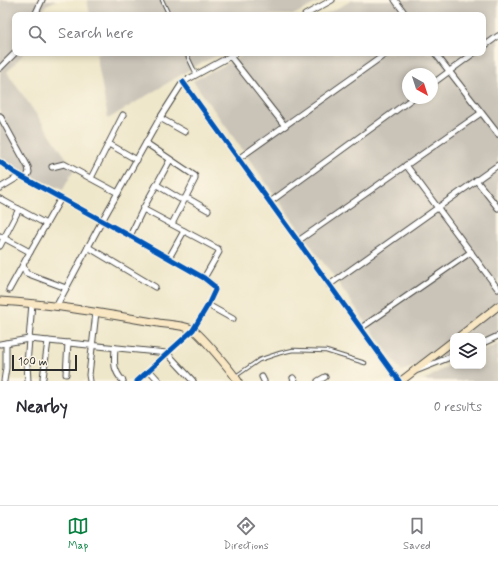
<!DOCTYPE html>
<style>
body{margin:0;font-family:Mynerve,sans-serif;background:#f7f7f7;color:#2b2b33}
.controls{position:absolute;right:12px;bottom:12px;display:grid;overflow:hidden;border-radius:8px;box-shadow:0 2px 6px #0003}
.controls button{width:36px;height:36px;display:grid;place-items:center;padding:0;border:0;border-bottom:1px solid #e1e1e2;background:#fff;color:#2b2b33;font:20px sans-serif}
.compass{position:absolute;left:402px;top:68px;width:36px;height:36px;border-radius:50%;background:#fff;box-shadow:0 2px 6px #0003;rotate:141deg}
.scale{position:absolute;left:12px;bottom:10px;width:65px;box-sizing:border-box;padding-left:4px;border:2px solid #2b2b2b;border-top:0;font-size:11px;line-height:14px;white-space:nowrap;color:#2b2b2b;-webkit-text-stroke:3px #fcf5e5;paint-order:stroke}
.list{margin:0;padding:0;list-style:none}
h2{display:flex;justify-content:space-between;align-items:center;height:52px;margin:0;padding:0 16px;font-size:17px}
h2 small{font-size:13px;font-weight:400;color:#7c7c81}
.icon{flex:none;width:22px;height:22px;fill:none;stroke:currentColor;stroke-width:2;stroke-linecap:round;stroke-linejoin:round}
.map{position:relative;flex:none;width:498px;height:381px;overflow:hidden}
.search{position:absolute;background:#fff;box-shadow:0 2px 6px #0003;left:12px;right:12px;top:12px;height:44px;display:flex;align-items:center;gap:10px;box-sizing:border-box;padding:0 14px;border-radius:8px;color:#7c7c81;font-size:15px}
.sheet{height:124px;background:#fff}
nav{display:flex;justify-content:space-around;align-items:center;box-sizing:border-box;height:56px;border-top:1px solid #e1e1e2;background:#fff;font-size:11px;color:#7c7c81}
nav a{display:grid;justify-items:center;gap:2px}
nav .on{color:#0b8043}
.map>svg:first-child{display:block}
</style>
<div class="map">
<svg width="498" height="381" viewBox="0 0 498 381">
<rect width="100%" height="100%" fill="#fcf5e5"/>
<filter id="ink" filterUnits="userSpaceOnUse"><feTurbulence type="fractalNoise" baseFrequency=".025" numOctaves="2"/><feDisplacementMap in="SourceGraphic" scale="8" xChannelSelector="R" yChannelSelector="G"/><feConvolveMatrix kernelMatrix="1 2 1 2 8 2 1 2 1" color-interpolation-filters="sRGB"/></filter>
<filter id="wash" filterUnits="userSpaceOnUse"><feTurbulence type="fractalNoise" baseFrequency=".012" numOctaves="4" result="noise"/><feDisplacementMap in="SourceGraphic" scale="16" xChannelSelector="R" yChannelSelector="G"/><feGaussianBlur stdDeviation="0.9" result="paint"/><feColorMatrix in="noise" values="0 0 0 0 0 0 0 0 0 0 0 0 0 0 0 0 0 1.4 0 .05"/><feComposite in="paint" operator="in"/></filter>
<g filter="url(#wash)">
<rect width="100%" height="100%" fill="#efe7ca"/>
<g fill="#c9c3b8" fill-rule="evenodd">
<polygon points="0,0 57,0 46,5 42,15 15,15 15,53 24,53 7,72 74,169 63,190 18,172 0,158"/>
<polygon points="87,0 322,0 293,15 90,15"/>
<path d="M353 0H498V334L483 341V336H453V355L401 371 193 81 248 53H483V15H324ZM408 74H432V98H408Z"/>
<polygon points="96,53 221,53 199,64 108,119"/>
<polygon points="498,344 498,381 423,381 453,363 453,366 483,366 483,351"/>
</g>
</g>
<g filter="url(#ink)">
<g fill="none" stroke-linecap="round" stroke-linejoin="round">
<defs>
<g id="lane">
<polyline points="162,0 169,15"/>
<polyline points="186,53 196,74"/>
<polyline points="236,376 259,360 280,353 293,350 326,351 365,363"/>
</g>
<g id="street">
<polyline points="395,0 406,15"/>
<polyline points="35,15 42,0"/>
<polyline points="305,15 332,0"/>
<polyline points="483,47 498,36"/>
<polyline points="435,53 498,134"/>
<polyline points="230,56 285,126"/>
<polyline points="0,68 15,53"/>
<polyline points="183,82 399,381"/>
<polyline points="432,84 474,53"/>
<polyline points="0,116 28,167 29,172 26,179"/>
<polyline points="160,118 185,132"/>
<polyline points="146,143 195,176 195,179 172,224"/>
<polyline points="109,144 137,160"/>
<polyline points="238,159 387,53"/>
<polyline points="0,162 15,173 130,236 204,278 214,286 215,290 208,305 193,330 137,381"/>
<polyline points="406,165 498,289"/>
<polyline points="52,167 64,164 118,193"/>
<polyline points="91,178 123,115"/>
<polyline points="476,180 498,208"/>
<polyline points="157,185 180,199 189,199 208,210"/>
<polyline points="0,188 20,176"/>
<polyline points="0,199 46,224"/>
<polyline points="270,202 413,98"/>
<polyline points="143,209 218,249 219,252 204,278"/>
<polyline points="0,236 30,252 61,198"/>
<polyline points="130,236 143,209 170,160"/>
<polyline points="298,241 481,113"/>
<polyline points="0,246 19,209"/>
<polyline points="88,247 155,287"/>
<polyline points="169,258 184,231"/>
<polyline points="23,265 26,273 66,288"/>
<polyline points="329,285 498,165"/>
<polyline points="9,290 30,252"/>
<polyline points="208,305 233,319"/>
<polyline points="56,307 102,221 160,118 183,82 236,53"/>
<polyline points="361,328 471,252"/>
<polyline points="483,343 498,336"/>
<polyline points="0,344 29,339 167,353 193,381"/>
<path d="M115 348C114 363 113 370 123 381"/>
<polyline points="149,370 159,381"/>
<polyline points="418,370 453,356"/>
<polyline points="66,374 68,343"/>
<polyline points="262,377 264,381"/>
<polyline points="43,378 48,341"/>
<polyline points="293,378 295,381"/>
<polyline points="4,381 6,368 6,343"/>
<polyline points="28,381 27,364 32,303"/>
<polyline points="90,381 89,375 96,312"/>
<polyline points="318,381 325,377"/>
</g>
<g id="secondary">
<path d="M0 301C52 304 102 313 153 322 166 325 179 324 192 329 200 333 232 372 238 381"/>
<polyline points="460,336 498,306"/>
<polyline points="401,381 453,341"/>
</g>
</defs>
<use href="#lane" stroke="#484743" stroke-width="4.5"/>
<use href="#street" stroke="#484743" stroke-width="7"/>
<use href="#secondary" stroke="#484743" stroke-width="9"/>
<use href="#lane" stroke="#fff" stroke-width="2.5"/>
<use href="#street" stroke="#fff" stroke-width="5"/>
<use href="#secondary" stroke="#f9e7c3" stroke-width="7"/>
<defs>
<g id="cycleway">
<polyline points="183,82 399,381"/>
<polyline points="0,162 15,173 130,236 204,278 214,286 215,290 208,305 193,330 137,381"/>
</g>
</defs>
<use href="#cycleway" stroke="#fcf5e5" stroke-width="8"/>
<use href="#cycleway" stroke="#0057b8" stroke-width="5"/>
</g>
</g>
</svg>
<div class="controls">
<button><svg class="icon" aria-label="layers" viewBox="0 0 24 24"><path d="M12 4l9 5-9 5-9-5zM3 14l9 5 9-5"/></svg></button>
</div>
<svg class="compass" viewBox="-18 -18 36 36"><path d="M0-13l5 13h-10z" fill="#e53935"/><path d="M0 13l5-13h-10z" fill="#7c7c81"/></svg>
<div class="scale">100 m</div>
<div class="search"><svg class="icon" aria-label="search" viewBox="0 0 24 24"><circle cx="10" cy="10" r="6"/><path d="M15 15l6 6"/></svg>Search here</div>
</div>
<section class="sheet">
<h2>Nearby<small>0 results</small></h2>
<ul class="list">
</ul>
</section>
<nav>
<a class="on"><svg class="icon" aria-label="map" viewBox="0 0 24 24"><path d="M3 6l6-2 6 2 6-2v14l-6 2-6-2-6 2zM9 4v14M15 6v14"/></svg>Map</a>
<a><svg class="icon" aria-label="directions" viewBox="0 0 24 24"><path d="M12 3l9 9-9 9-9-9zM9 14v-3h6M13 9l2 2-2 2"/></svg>Directions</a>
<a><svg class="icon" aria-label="saved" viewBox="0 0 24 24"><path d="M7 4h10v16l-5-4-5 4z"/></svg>Saved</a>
</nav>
